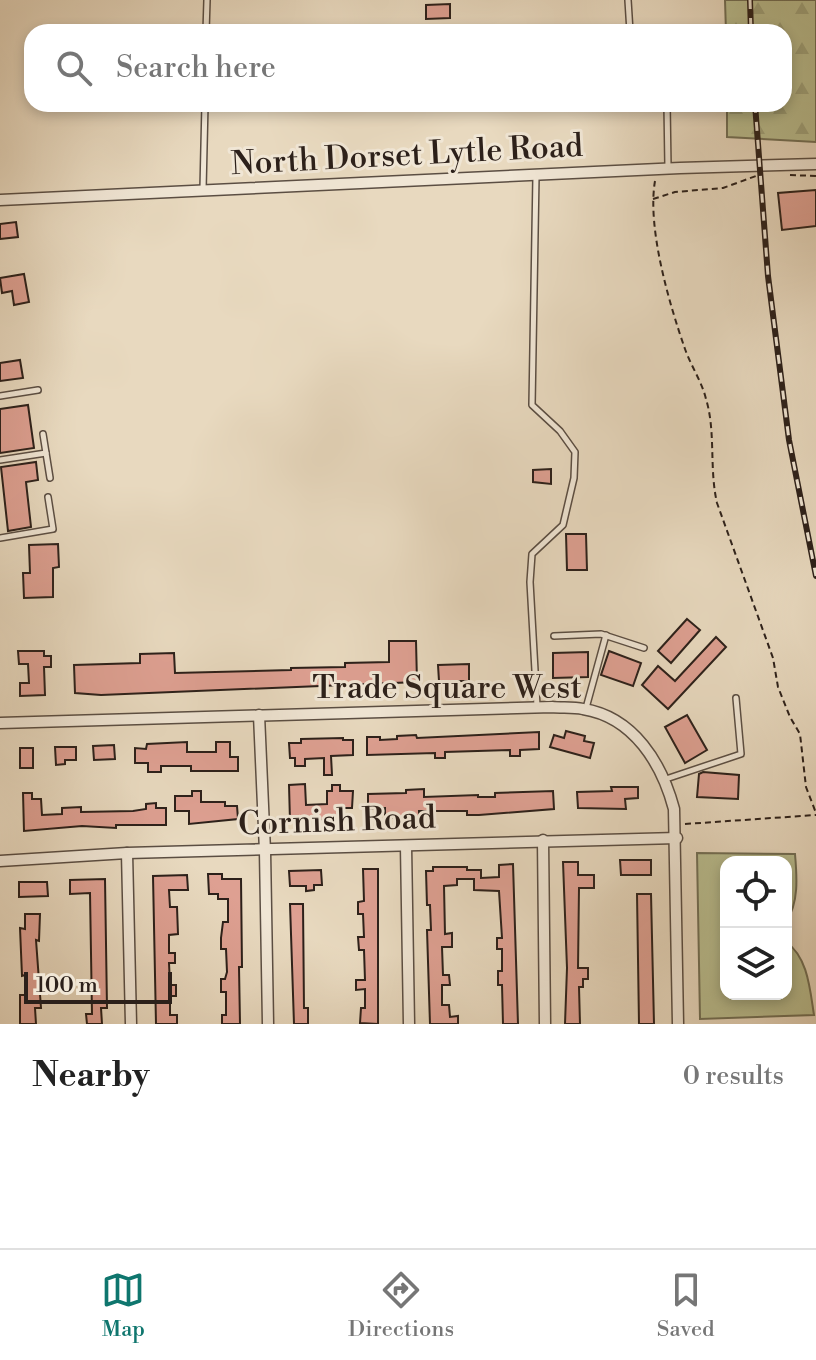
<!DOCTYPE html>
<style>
body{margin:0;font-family:"Libre Bodoni",serif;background:#f2f2f2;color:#222}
.controls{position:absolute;right:24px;bottom:24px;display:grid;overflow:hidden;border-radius:16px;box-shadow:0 4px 12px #0003}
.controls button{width:72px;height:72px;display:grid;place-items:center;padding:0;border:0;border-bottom:2px solid #e0e0e0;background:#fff;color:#222;font:40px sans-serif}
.scale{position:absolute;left:24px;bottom:20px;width:148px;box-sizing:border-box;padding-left:8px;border:4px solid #2c201a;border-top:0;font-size:22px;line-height:28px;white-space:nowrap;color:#2c201a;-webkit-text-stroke:6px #f0e6d5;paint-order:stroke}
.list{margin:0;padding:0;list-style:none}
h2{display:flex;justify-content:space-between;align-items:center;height:104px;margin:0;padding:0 32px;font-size:34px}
h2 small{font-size:26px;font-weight:400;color:#767676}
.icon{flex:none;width:44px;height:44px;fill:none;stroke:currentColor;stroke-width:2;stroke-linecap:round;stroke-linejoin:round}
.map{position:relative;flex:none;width:816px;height:1024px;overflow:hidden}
.search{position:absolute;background:#fff;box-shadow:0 4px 12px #0003;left:24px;right:24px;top:24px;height:88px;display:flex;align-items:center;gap:20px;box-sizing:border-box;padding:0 28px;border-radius:24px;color:#767676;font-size:30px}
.sheet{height:224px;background:#fff}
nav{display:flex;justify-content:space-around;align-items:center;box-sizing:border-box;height:112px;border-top:2px solid #e0e0e0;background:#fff;font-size:22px;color:#767676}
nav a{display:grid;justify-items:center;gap:4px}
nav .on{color:#0f766e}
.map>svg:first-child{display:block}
</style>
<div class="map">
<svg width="816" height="1024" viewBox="0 0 816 1024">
<defs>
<pattern id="forest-firs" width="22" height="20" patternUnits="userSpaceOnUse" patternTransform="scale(2)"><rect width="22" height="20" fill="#b9be90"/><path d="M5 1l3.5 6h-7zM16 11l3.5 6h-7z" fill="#9fa37c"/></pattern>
</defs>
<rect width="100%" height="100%" fill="#e8d9bf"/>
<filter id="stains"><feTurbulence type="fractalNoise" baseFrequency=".0025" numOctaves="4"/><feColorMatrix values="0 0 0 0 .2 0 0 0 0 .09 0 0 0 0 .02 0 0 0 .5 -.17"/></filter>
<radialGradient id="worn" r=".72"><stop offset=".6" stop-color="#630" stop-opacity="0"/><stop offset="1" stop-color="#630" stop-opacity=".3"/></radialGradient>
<polygon fill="url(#forest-firs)" stroke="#726f55" stroke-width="2" points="725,0 816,0 816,142 727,137 727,104 784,104 784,32 726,32"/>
<path fill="#b9be90" stroke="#726f55" stroke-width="2" d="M697 853 795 854C797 877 799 903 786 922V862H726V994H786V942C808 957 810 990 814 1015L700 1019Z"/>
<g fill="#dea092" stroke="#2c201a" stroke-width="2">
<polygon points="450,4 450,18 426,19 426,5"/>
<polygon points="816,190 816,226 782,230 778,193"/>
<polygon points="16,222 18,237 0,239 0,224"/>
<polygon points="24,274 29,302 14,305 12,291 2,293 0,278"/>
<polygon points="20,360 23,378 0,381 0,363"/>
<polygon points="28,405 34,448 0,453 0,409"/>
<polygon points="36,462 38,480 26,482 31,527 8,531 1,467"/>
<polygon points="551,469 551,484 533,482 533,470"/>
<polygon points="566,534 586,534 587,570 567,570"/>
<polygon points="58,544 59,567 53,568 53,597 24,598 23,573 30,573 29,545"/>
<polygon points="687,619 700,630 671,663 658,651"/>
<polygon points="716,637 726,647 668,709 642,685 658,666 675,681"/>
<polygon points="389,641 416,641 417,682 101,695 75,693 74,665 140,663 140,654 174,653 175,673 291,670 291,668 345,667 345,663 389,662"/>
<polygon points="18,651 44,651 44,656 51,656 51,667 44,667 45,695 20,696 20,683 29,683 28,664 19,664"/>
<polygon points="609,651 641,663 633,686 601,675"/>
<polygon points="588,652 588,677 553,678 553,653"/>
<polygon points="469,664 469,681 439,681 438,665"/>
<polygon points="687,715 707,750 685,763 665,727"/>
<polygon points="566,731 585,736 584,741 594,743 590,758 550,747 554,735 564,738"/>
<polygon points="539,732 539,749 520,750 520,756 510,756 510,750 445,752 445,758 435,758 435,753 367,755 367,737 380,737 380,740 397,739 397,736 416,735 417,738"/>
<polygon points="343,738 343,740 353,740 353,755 331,756 332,775 324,775 324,758 305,759 305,766 295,766 295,758 290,758 289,743 301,743 301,739"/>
<polygon points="187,742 187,752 216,752 216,742 230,742 230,757 238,757 238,771 191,771 191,766 161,766 161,772 148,772 148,763 135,763 135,748 146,749 147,744"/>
<polygon points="114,745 115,759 94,760 93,746"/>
<polygon points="55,747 76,747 76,760 65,760 65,764 56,765"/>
<rect x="20" y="748" width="13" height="20"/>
<polygon points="703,772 739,775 738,799 697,797 699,774"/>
<polygon points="305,784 306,805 327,804 327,791 332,791 332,785 340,785 340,791 353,791 352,808 339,808 339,819 290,821 289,785"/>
<polygon points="611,787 638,787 638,798 625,799 626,809 578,808 577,792 612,791"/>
<polygon points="424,789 424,797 478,795 478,797 495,797 495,793 553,791 554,809 479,815 467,815 467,811 419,811 419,817 385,818 385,808 368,809 368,794 406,793 406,790"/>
<polygon points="192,791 201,791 201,802 225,802 225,806 237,806 238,819 189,824 189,811 175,811 175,796 192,796"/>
<polygon points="23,793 32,793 32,799 41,799 42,815 62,814 62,808 81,807 81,812 133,811 146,809 146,804 156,803 156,808 166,808 166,825 116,825 116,828 82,826 24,831"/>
<polygon points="620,860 651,860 651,875 621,875"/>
<polygon points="563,862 578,862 578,875 594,875 594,888 579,888 578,968 588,968 588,979 583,979 583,987 579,987 580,1024 565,1024 567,968"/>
<polygon points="513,864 518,1024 503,1024 502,985 498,985 498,971 502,971 502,949 497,949 497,938 502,938 499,891 474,890 474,879 457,879 457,885 444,886 445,934 452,933 452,947 442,947 443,975 449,975 450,985 442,985 442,1005 449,1005 450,1017 458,1016 458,1024 430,1024 427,930 431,930 430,905 427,905 426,871 433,871 433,867 467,867 467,870 481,870 481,878 499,877 499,865"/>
<polygon points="363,869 378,869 378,1024 360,1023 361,1008 365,1008 365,989 356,990 356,980 365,980 364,950 359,950 358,937 364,937 363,914 358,914 358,902 364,901"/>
<polygon points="321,870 322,885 314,885 314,890 306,891 306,886 290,886 289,871"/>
<polygon points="208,874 222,874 222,879 241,879 242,967 239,967 240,1024 222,1024 222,1015 226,1015 226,992 221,992 221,979 225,979 227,972 226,949 221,949 221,938 223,922 228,922 228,899 218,899 218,894 209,894"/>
<polygon points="187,875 188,890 169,890 170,907 177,907 178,934 169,935 169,953 175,953 175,963 169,963 170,985 176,985 176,996 170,996 170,1015 177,1015 177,1024 156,1024 153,876"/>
<polygon points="105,879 107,1008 101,1008 102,1024 87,1024 86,1014 92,1014 90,893 70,894 70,880"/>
<polygon points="19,882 47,882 48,896 19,897"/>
<polygon points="637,894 651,894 654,1024 639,1024"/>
<polygon points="290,904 303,904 304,1008 308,1008 308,1024 294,1024"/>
<polygon points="25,914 40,914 39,941 36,940 41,1008 35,1008 36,1024 20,1024 20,995 25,995 25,975 22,976 20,928 25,929"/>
</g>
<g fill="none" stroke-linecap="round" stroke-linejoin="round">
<defs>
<g id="service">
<polyline points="628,0 630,32"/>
<polyline points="206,32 207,0"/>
<polyline points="672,32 672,29"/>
<polyline points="667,104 668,167"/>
<polyline points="536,176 532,405 560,431 575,452 574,478 563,525 532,554 530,582 537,706"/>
<polyline points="203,189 205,104"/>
<polyline points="0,396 38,390"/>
<polyline points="46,453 50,478"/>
<polyline points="0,460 46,453 43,434"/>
<polyline points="0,538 53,529 48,497"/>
<polyline points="554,636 601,634 644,648"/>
<polyline points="586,708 606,635"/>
<polyline points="666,779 741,754 736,698"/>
</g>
<g id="minor">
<polyline points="0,200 680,168 816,164"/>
<polyline points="259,715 265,851 268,1024"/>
<path d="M0 723 552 707C562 708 573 707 583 709 634 717 662 764 674 809L678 1024"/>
<polyline points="543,840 545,1024"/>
<polyline points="406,846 409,1024"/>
<polyline points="127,853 131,1024"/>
<polyline points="0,861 127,853 677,838"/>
</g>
</defs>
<use href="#service" stroke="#5b4e43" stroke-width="8"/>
<use href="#minor" stroke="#5b4e43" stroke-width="13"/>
<g stroke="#2c201a" stroke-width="2" stroke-dasharray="6 4" stroke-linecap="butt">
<polyline points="790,175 816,176"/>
<path d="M655 181C647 228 669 303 685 349 691 366 702 382 706 399 716 432 709 468 717 503L773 658 778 687 790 717 800 734 806 787 816 813"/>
<polyline points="653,199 675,192 723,188 756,176"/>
<polyline points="685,824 816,815"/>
</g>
<use href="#service" stroke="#f0e6d5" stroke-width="5"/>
<use href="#minor" stroke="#f0e6d5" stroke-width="10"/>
<defs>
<g id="rail">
<polyline points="750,0 751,32"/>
<polyline points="755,104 768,276 789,440 816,576"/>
</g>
</defs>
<use href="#rail" stroke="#2c201a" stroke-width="6"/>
<use href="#rail" stroke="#f0e6d5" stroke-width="3" stroke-dasharray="9" stroke-linecap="butt"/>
</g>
<g text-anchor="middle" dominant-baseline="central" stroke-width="6" stroke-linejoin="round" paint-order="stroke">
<g font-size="32" fill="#2c201a" stroke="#f0e6d5">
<text transform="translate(407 155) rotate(-3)">North Dorset Lytle Road</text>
<text x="447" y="688">Trade Square West</text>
<text transform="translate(337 821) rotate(-2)">Cornish Road</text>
</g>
</g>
<rect width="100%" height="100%" filter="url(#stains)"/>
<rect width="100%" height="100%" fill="url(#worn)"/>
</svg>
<div class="controls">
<button><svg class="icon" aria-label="locate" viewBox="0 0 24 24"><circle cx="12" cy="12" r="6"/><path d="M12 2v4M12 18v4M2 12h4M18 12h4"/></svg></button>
<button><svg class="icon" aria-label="layers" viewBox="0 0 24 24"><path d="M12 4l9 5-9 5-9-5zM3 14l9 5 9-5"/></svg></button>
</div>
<div class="scale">100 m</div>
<div class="search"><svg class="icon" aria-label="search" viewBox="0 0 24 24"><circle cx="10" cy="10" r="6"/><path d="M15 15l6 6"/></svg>Search here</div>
</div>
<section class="sheet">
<h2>Nearby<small>0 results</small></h2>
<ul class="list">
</ul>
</section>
<nav>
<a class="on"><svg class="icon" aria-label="map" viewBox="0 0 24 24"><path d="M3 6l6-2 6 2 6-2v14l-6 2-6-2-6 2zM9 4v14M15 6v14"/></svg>Map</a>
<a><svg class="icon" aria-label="directions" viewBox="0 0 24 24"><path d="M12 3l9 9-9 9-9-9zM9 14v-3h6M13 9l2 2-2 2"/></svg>Directions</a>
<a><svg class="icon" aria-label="saved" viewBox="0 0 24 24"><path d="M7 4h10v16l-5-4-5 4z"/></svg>Saved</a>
</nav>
